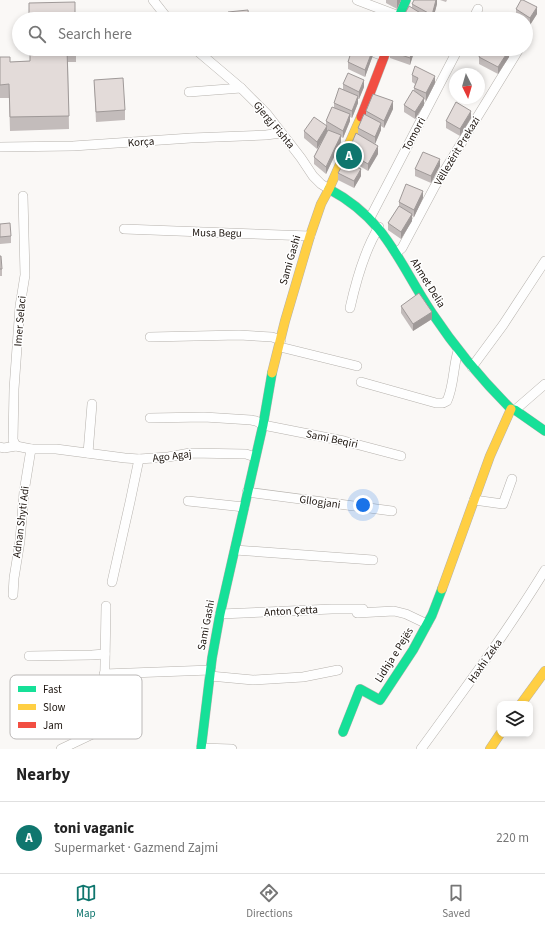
<!DOCTYPE html>
<meta charset="utf-8">
<style>
body{margin:0;font-family:"Source Sans 3",sans-serif;background:#f2f2f2;color:#222}
.controls{position:absolute;right:12px;bottom:12px;display:grid;overflow:hidden;border-radius:8px;box-shadow:0 2px 6px #0003}
.controls button{width:36px;height:36px;display:grid;place-items:center;padding:0;border:0;border-bottom:1px solid #e0e0e0;background:#fff;color:#222;font:20px sans-serif}
.compass{position:absolute;left:449px;top:68px;width:36px;height:36px;border-radius:50%;background:#fff;box-shadow:0 2px 6px #0003;rotate:175deg}
.you{position:absolute;left:363px;top:505px;width:14px;height:14px;margin:-10px;border:3px solid #fff;border-radius:50%;background:#1a73e8;box-shadow:0 0 0 6px #1a73e833}
.badge{display:grid;place-items:center;width:26px;height:26px;border-radius:50%;background:#0f766e;color:#fff;font-size:13px;font-weight:700}
.pin{position:absolute;translate:-50% -50%;border:2px solid #fff;box-shadow:0 1px 4px #0006}
.list{margin:0;padding:0;list-style:none}
h2{display:flex;justify-content:space-between;align-items:center;height:52px;margin:0;padding:0 16px;font-size:17px}
h2 small{font-size:13px;font-weight:400;color:#767676}
.list li{display:grid;grid-template-columns:26px 1fr auto;gap:12px;align-items:center;box-sizing:border-box;height:72px;padding:0 16px;border-top:1px solid #e0e0e0}
.list b{display:block;font-size:15px;white-space:nowrap}
.list p{margin:0;font-size:13px;white-space:nowrap;color:#767676}
.list em{font-size:13px;font-style:normal;color:#767676}
.icon{flex:none;width:22px;height:22px;fill:none;stroke:currentColor;stroke-width:2;stroke-linecap:round;stroke-linejoin:round}
.map{position:relative;flex:none;width:545px;height:749px;overflow:hidden}
.search{position:absolute;background:#fff;box-shadow:0 2px 6px #0003;left:12px;right:12px;top:12px;height:44px;display:flex;align-items:center;gap:10px;box-sizing:border-box;padding:0 14px;border-radius:22px;color:#767676;font-size:15px}
.sheet{height:124px;background:#fff}
nav{display:flex;justify-content:space-around;align-items:center;box-sizing:border-box;height:56px;border-top:1px solid #e0e0e0;background:#fff;font-size:11px;color:#767676}
nav a{display:grid;justify-items:center;gap:2px}
nav .on{color:#0f766e}
.map>svg:first-child{display:block}
</style>
<div class="map">
<svg width="545" height="749" viewBox="0 0 545 749">
<rect width="100%" height="100%" fill="#faf8f6"/>
<g fill="none" stroke-linecap="round" stroke-linejoin="round">
<defs>
<g id="street">
<polyline points="153,0 168,19"/>
<polyline points="357,0 399,16"/>
<polyline points="473,19 478,9"/>
<polyline points="526,38 527,37"/>
<polyline points="195,49 241,88 267,114 301,158 313,176 321,184 329,189"/>
<polyline points="363,49 384,56"/>
<polyline points="189,92 241,88"/>
<polyline points="0,147 73,146 191,138 266,135 281,133"/>
<polyline points="370,218 458,49"/>
<polyline points="124,229 310,236"/>
<polyline points="396,253 402,248 435,186 519,49"/>
<path d="M350 308C356 281 364 251 379 227"/>
<polyline points="150,337 239,335 272,337 281,340"/>
<polyline points="280,347 357,366"/>
<polyline points="472,367 503,325 545,261"/>
<path d="M361 382 436 403H443L447 401C454 386 453 367 458 351"/>
<polyline points="515,410 545,384"/>
<polyline points="150,418 204,417 251,420 256,421 263,425 344,441 401,456"/>
<polyline points="16,446 13,440 14,389 20,306 25,275 23,196"/>
<polyline points="0,447 4,448 16,446 31,449 56,449 125,458 139,459 168,457 190,453 246,454 255,457"/>
<polyline points="88,453 92,404"/>
<polyline points="247,492 392,511"/>
<polyline points="474,500 503,504 512,479"/>
<polyline points="188,501 244,507"/>
<polyline points="235,550 373,560"/>
<polyline points="112,582 130,502 139,459"/>
<polyline points="13,595 14,578 20,541 24,492 31,449"/>
<polyline points="357,613 394,611 406,614 427,624"/>
<polyline points="220,614 332,609 363,609"/>
<polyline points="29,656 92,655 105,654"/>
<polyline points="104,674 211,670"/>
<polyline points="210,676 253,680 303,677 338,670"/>
<polyline points="201,748 232,749"/>
<polyline points="61,749 99,731 104,721 106,606"/>
<path d="M421 749C464 690 507 632 545 570"/>
</g>
<g id="fast">
<polyline points="398,19 406,0"/>
<path d="M329 189C387 220 398 262 432 313 456 349 481 379 511 409L515 410 545 431"/>
<polyline points="343,732 360,689 380,700 413,650 432,615 442,589"/>
<polyline points="201,749 212,658 220,614 263,425 272,373"/>
</g>
<g id="slow">
<polyline points="272,373 285,321 310,236 321,204 329,189 361,117"/>
<polyline points="442,589 490,456 511,409"/>
<polyline points="521,704 545,671"/>
<polyline points="490,749 500,734"/>
</g>
<polyline id="jam" points="361,117 387,49"/>
</defs>
<use href="#street" stroke="#b6b2ad" stroke-width="10"/>
<use href="#fast" stroke="#b6b2ad" stroke-width="10"/>
<use href="#slow" stroke="#b6b2ad" stroke-width="10"/>
<use href="#jam" stroke="#b6b2ad" stroke-width="10"/>
<use href="#street" stroke="#fefefe" stroke-width="9"/>
<use href="#fast" stroke="#16e098" stroke-width="9"/>
<use href="#slow" stroke="#ffcf43" stroke-width="9"/>
<use href="#jam" stroke="#f24e42" stroke-width="9"/>
</g>
<g fill="#c3bcbb">
<polygon points="386,0 401,0 397,9 386,3"/>
<polygon points="437,0 437,4 433,19 402,19 412,8 412,4"/>
<polygon points="440,0 447,0 446,2"/>
<polygon points="516,9 537,14 530,25 526,23 526,19 520,19 516,16"/>
<polygon points="30,49 76,49 76,62 68,62 69,129 10,131 9,98 0,98 0,57 10,62 30,61"/>
<polygon points="232,49 252,49 252,52 233,55"/>
<polygon points="373,49 373,55 365,77 348,69 348,62"/>
<polygon points="391,49 415,49 410,65 390,58 390,51"/>
<polygon points="444,49 452,49 451,52"/>
<polygon points="479,57 509,57 498,74 479,64"/>
<polygon points="412,75 435,83 426,101 424,99 424,105 415,119 404,112 404,105 414,91 414,88 415,84 412,82"/>
<polygon points="94,80 125,110 125,120 96,122"/>
<polygon points="343,84 364,87 359,99 358,99 358,103 352,118 350,117 350,121 343,138 341,137 341,142 326,174 314,164 314,157 321,142 317,149 304,138 304,131 326,125 326,121 334,108 334,103 343,90"/>
<polygon points="393,109 384,128 381,126 381,130 375,144 358,135 378,154 368,171 348,159 348,152 358,135 358,128 366,115 366,111"/>
<polygon points="471,118 460,136 446,128 446,121"/>
<polygon points="440,166 431,183 415,176 415,169"/>
<polygon points="338,173 361,176 354,188 338,180"/>
<polygon points="423,198 414,217 412,216 412,221 401,239 388,230 388,223 399,206 399,202"/>
<polygon points="0,224 11,236 11,243 0,244"/>
<polygon points="0,256 2,269 2,276 0,276"/>
<polygon points="401,306 432,319 413,331 401,313"/>
</g>
<g fill="#9f9998">
<polygon points="397,0 401,0 397,9"/>
<polygon points="436,0 437,0 437,4 433,19 432,19 432,15"/>
<polygon points="537,7 537,14 530,25 530,18"/>
<polygon points="373,49 373,55 365,77 365,70"/>
<polygon points="413,49 415,49 410,65 410,58"/>
<polygon points="509,50 509,57 498,74 498,67"/>
<polygon points="435,76 435,83 426,101 426,93"/>
<polygon points="364,80 364,87 359,99 359,92"/>
<polygon points="358,96 358,103 352,118 352,111"/>
<polygon points="424,98 424,105 415,119 415,112"/>
<polygon points="393,101 393,109 384,128 384,121"/>
<polygon points="471,111 471,118 460,136 460,129"/>
<polygon points="350,114 350,121 343,138 343,131"/>
<polygon points="381,123 381,130 375,144 375,137"/>
<polygon points="327,126 327,133 317,149 317,142"/>
<polygon points="341,135 341,142 326,174 326,167"/>
<polygon points="378,146 378,154 368,171 368,164"/>
<polygon points="440,159 440,166 431,183 431,176"/>
<polygon points="361,169 361,176 354,188 354,181"/>
<polygon points="423,191 423,198 414,217 414,210"/>
<polygon points="412,214 412,221 401,239 401,232"/>
<polygon points="432,312 432,319 413,331 413,324"/>
</g>
<g fill="#e3dbd9" stroke="#9f9998">
<polygon points="414,0 436,0 432,15 412,4"/>
<polygon points="521,0 523,0 537,7 530,18 516,9"/>
<polygon points="75,2 75,19 29,19 29,3"/>
<polygon points="409,6 427,17 426,19 402,19"/>
<polygon points="248,10 249,19 229,19 228,12"/>
<polygon points="30,49 67,49 69,116 10,117 9,84 0,85 0,57 10,57 10,62 30,61"/>
<polygon points="352,49 373,49 365,70 348,62"/>
<polygon points="391,49 413,49 410,58 390,51"/>
<polygon points="482,49 507,49 509,50 498,67 479,57"/>
<polygon points="415,66 435,76 426,93 414,88 418,78 412,75"/>
<polygon points="348,73 364,80 359,92 343,84"/>
<polygon points="123,78 125,110 96,112 94,80"/>
<polygon points="339,88 358,96 352,111 334,103"/>
<polygon points="413,90 424,98 415,112 404,105"/>
<polygon points="373,94 393,101 384,121 366,111"/>
<polygon points="456,102 471,111 460,129 446,121"/>
<polygon points="332,107 350,114 343,131 326,121"/>
<polygon points="364,114 381,123 375,137 358,128"/>
<polygon points="314,117 327,126 317,142 304,131"/>
<polygon points="328,130 341,135 326,167 314,157"/>
<polygon points="356,133 378,146 368,164 348,152"/>
<polygon points="423,152 440,159 431,176 415,169"/>
<polygon points="345,161 361,169 354,181 338,173"/>
<polygon points="406,184 423,191 414,210 399,202"/>
<polygon points="399,206 412,214 401,232 388,223"/>
<polygon points="10,223 11,236 0,237 0,224"/>
<polygon points="0,256 1,256 2,269 0,269"/>
<polygon points="419,293 432,312 413,324 401,306"/>
</g>
<g text-anchor="middle" dominant-baseline="central" stroke-width="3" stroke-linejoin="round" paint-order="stroke">
<g font-size="11" fill="#1c140e" stroke="#fff">
<text transform="translate(274 125) rotate(50)">Gjergj Fishta</text>
<text transform="translate(414 134) rotate(-62)">Tomorri</text>
<text transform="translate(141 142) rotate(-4)">Korça</text>
<text transform="translate(457 151) rotate(-59)">Vëllezërit Prekazi</text>
<text transform="translate(217 233) rotate(1)">Musa Begu</text>
<text transform="translate(290 260) rotate(-74)">Sami Gashi</text>
<text transform="translate(428 283) rotate(58)">Ahmet Delia</text>
<text transform="translate(20 321) rotate(-85)">Imer Selaci</text>
<text transform="translate(332 439) rotate(12)">Sami Beqiri</text>
<text transform="translate(172 456) rotate(-7)">Ago Agaj</text>
<text transform="translate(320 502) rotate(8)">Gllogjani</text>
<text transform="translate(21 522) rotate(-83)">Adnan Shyti Adi</text>
<text transform="translate(291 611) rotate(-3)">Anton Çetta</text>
<text transform="translate(206 625) rotate(-79)">Sami Gashi</text>
<text transform="translate(394 655) rotate(-58)">Lidhja e Pejës</text>
<text transform="translate(485 661) rotate(-55)">Haxhi Zeka</text>
</g>
</g>
<rect x="10" y="675" width="132" height="64" rx="6" fill="#fff" stroke="#bbb8b7" stroke-width="1"/>
<rect x="18" y="686" width="18" height="6" fill="#16e098"/>
<rect x="18" y="704" width="18" height="6" fill="#ffcf43"/>
<rect x="18" y="722" width="18" height="6" fill="#f24e42"/>
<g font-size="11" fill="#1c140e">
<text x="43" y="693">Fast</text>
<text x="43" y="711">Slow</text>
<text x="43" y="729">Jam</text>
</g>
</svg>
<div class="controls">
<button><svg class="icon" aria-label="layers" viewBox="0 0 24 24"><path d="M12 4l9 5-9 5-9-5zM3 14l9 5 9-5"/></svg></button>
</div>
<svg class="compass" viewBox="-18 -18 36 36"><path d="M0-13l5 13h-10z" fill="#e53935"/><path d="M0 13l5-13h-10z" fill="#767676"/></svg>
<div class="you"></div>
<div class="pin badge" style="left:349px;top:156px">A</div>
<div class="search"><svg class="icon" aria-label="search" viewBox="0 0 24 24"><circle cx="10" cy="10" r="6"/><path d="M15 15l6 6"/></svg>Search here</div>
</div>
<section class="sheet">
<h2>Nearby<small></small></h2>
<ul class="list">
<li><span class="badge">A</span><div><b>toni vaganic</b><p>Supermarket · Gazmend Zajmi</p></div><em>220 m</em></li>
</ul>
</section>
<nav>
<a class="on"><svg class="icon" aria-label="map" viewBox="0 0 24 24"><path d="M3 6l6-2 6 2 6-2v14l-6 2-6-2-6 2zM9 4v14M15 6v14"/></svg>Map</a>
<a><svg class="icon" aria-label="directions" viewBox="0 0 24 24"><path d="M12 3l9 9-9 9-9-9zM9 14v-3h6M13 9l2 2-2 2"/></svg>Directions</a>
<a><svg class="icon" aria-label="saved" viewBox="0 0 24 24"><path d="M7 4h10v16l-5-4-5 4z"/></svg>Saved</a>
</nav>
